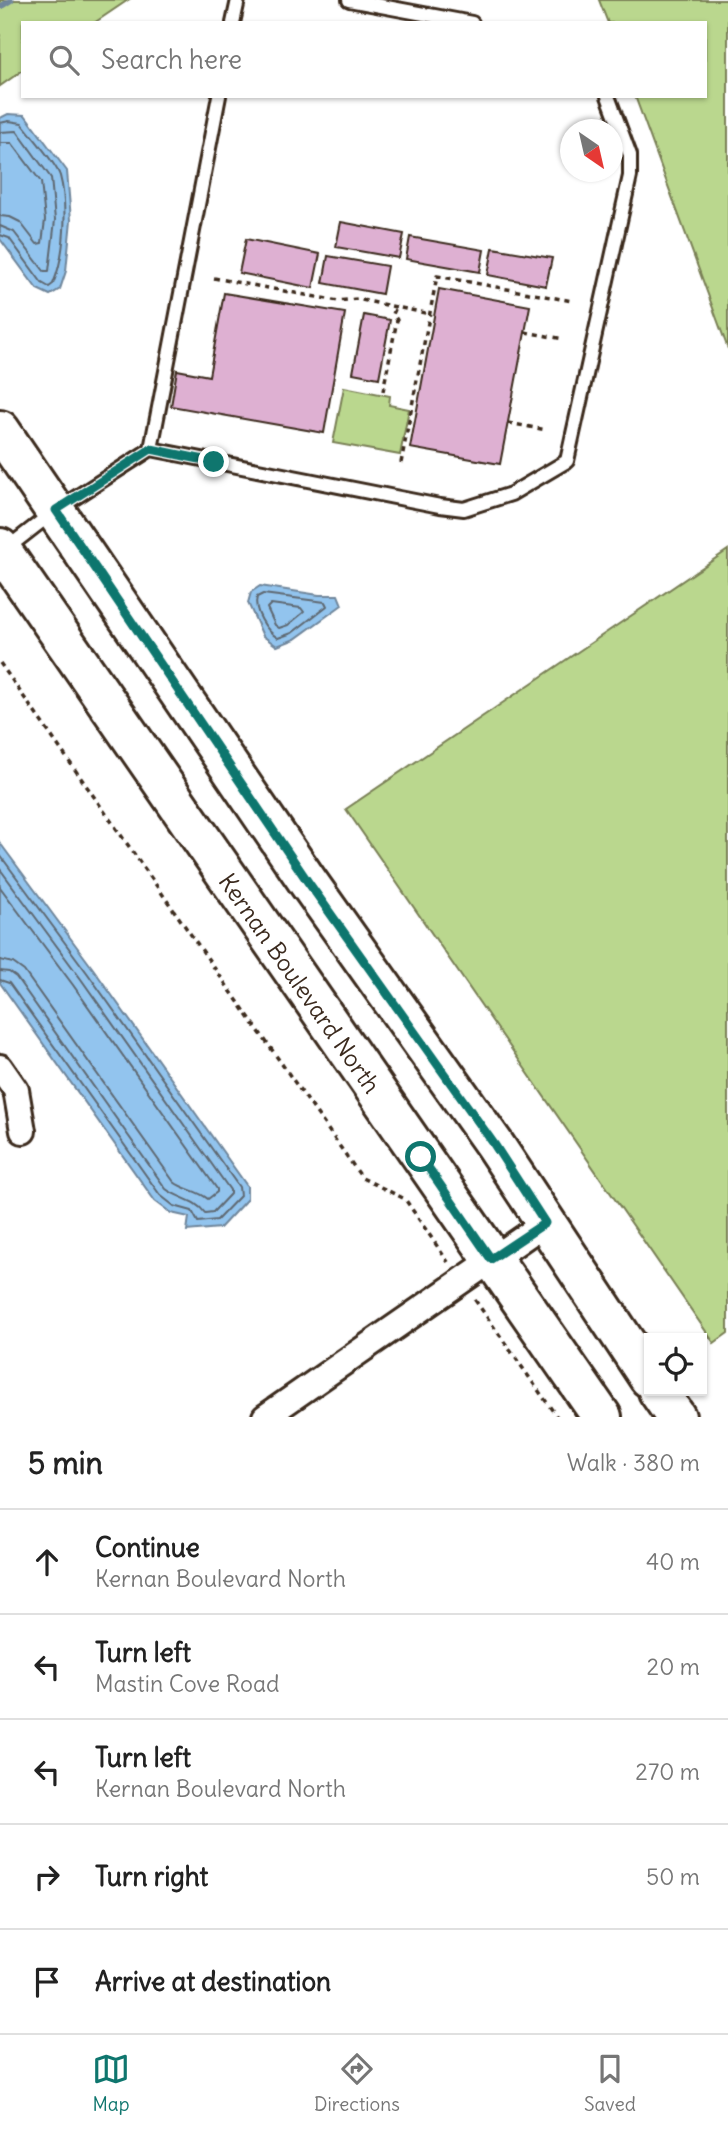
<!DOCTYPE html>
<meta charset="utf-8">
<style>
body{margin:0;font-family:Delius,sans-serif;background:#f6f6f6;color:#222}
.controls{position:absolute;right:21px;bottom:21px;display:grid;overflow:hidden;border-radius:0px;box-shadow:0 2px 5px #0004}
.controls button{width:63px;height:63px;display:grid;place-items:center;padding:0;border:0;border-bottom:2px solid #e0e0e0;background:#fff;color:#222;font:35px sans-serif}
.compass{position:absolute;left:560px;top:119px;width:63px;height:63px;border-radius:50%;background:#fff;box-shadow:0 2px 5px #0004;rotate:146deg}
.stop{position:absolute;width:21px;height:21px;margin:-16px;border:5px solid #0f766e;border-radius:50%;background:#fff}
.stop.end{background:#0f766e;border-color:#fff;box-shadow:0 2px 7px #0008}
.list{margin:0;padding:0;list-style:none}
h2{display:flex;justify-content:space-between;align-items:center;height:91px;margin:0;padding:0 28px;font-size:30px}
h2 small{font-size:23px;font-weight:400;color:#767676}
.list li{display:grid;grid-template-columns:46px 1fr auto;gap:21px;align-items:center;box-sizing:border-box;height:105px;padding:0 28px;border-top:2px solid #e0e0e0}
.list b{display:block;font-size:26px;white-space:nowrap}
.list p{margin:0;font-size:23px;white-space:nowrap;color:#767676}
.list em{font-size:23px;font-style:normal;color:#767676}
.icon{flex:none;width:38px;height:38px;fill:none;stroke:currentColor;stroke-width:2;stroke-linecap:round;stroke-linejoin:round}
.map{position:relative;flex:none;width:728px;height:1417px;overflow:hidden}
.search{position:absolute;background:#fff;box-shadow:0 2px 5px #0004;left:21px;right:21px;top:21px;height:77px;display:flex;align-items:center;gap:18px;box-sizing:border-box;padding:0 24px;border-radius:0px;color:#767676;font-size:26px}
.sheet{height:616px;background:#fff}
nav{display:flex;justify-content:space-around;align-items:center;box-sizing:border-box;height:98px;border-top:2px solid #e0e0e0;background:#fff;font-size:19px;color:#767676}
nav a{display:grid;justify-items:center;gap:4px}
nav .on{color:#0f766e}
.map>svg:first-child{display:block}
</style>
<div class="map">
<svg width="728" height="1417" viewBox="0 0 728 1417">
<rect width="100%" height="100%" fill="#fff"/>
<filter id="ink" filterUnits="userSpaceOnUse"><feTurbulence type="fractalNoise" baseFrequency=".0143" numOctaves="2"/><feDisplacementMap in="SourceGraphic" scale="14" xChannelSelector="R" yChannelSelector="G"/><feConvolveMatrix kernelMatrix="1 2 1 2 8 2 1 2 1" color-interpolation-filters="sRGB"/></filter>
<g filter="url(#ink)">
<g fill="#bad78e" stroke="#7a8056" stroke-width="2">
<polygon points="0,0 128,0 94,23 23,23 23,70 0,86"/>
<polygon points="599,0 728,0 728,349 635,96 705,96 705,23 608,23"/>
<polygon points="344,387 390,396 389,405 409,409 400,455 333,443"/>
<polygon points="728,550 728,1333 714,1343 346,809"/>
</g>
<g fill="#92c4ee" stroke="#6f869b" stroke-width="2">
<polygon points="8,114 25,115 67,171 71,220 66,271 60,289 50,295 37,289 0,239 0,118"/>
<polygon points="260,586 319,595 338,595 342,605 295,639 277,646 263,636 248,603 251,592"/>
<polygon points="0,843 94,970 247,1186 247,1199 220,1228 187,1231 189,1217 171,1213 155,1201 0,983"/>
</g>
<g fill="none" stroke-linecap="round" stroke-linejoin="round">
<g stroke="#5e6871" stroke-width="2">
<path d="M0 123 9 121 22 123C30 134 57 164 60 176 68 206 65 256 53 284L49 287 42 283 9 238 0 235"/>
<polyline points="0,132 17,131 51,178 55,220 49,271 44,271 14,232 0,226"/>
<polyline points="0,143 12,143 41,182 45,220 42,243 37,244 20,222 10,217 0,216"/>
<path d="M263 594 325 602 327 606 292 633 278 638C266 631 253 610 257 597Z"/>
<polygon points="271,604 301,608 304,612 288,625 279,628 275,625 267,608"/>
<polyline points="0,855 88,974 239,1187 240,1196 217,1220 198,1222 192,1211 174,1206 160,1195 9,983 0,980"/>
<path d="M0 869 81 979 230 1190V1194L213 1212 205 1213C195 1199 179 1199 166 1189L16 977 9 972 0 971"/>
<path d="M0 887 73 985 217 1189V1192L208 1199C197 1190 184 1190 174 1182L24 971 13 963 0 960"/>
</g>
<polyline stroke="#6f869b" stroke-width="6" points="0,7 11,0"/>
</g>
<g fill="#deb0d2" stroke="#3b2a1e" stroke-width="2">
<polygon points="341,222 404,234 399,258 336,247"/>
<polygon points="410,237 484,250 480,272 406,259"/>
<polygon points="246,239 320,254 313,288 239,273"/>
<polygon points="493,248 552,258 546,286 488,275"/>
<polygon points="328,256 387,266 382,294 323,283"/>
<polygon points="439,289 530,306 500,464 410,448"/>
<polygon points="224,293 345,313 324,433 171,406 177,370 209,376"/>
<polygon points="364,315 390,320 379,378 353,373"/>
</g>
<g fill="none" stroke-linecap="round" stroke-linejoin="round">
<defs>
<g id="service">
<polyline points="349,0 472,23"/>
<polyline points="233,23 238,0"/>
<polyline points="151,449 219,96"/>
<polyline points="6,549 56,510 151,449 440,506 464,509 511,494 567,461 630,176 630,155 608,96"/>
</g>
<g id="minor">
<polyline points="0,1067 16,1090 23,1131"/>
<polyline points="265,1417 545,1223"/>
</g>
<g id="primary">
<polyline points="0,430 308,882 494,1144 649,1378"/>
<polyline points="0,548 602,1417"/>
<polyline points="658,1391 676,1417"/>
</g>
</defs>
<use href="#service" stroke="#3b2a1e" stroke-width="18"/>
<use href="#minor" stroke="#3b2a1e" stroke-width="30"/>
<use href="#primary" stroke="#3b2a1e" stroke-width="44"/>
<g stroke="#3b2a1e" stroke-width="3.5" stroke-dasharray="5 5" stroke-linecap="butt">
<polyline points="214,278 338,301 357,299 430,314"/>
<polyline points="525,332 564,339"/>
<polyline points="383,391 397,320 393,314 396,307"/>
<polyline points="508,423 547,430"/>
<polyline points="401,463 437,276 572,301"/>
<polyline points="0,663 362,1178 405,1199 448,1262"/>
<polyline points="475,1300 557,1417"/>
</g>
<use href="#service" stroke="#fff" stroke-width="12"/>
<use href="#minor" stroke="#fff" stroke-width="24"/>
<use href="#primary" stroke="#fff" stroke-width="38"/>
</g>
</g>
<g fill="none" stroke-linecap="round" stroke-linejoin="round" filter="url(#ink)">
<polyline stroke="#0f766e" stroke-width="9" points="214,462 151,449 56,510 308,882 494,1144 545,1223 491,1259 421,1157"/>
</g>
<g text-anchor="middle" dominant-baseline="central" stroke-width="7" stroke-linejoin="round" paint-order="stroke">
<g font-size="24" fill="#3b2a1e" stroke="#fff">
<text transform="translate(300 983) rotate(55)">Kernan Boulevard North</text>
</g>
</g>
</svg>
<div class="controls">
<button><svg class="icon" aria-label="locate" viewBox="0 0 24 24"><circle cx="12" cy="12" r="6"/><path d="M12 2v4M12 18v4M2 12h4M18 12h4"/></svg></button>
</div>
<svg class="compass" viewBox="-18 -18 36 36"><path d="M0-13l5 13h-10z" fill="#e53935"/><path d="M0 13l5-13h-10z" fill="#767676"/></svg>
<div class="stop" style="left:421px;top:1157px"></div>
<div class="stop end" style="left:214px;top:462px"></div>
<div class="search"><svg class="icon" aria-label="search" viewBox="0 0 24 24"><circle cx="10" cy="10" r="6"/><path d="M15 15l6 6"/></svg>Search here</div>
</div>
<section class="sheet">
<h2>5 min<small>Walk · 380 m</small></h2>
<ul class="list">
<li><svg class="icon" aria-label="ahead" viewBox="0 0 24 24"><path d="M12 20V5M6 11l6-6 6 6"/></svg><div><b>Continue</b><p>Kernan Boulevard North</p></div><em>40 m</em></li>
<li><svg class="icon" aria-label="left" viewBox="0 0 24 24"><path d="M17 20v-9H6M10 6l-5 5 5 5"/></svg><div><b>Turn left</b><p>Mastin Cove Road</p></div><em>20 m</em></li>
<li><svg class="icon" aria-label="left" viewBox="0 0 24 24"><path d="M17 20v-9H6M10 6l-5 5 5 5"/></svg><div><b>Turn left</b><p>Kernan Boulevard North</p></div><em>270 m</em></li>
<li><svg class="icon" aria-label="right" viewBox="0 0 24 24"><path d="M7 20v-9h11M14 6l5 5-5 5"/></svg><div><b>Turn right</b></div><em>50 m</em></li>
<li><svg class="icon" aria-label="arrive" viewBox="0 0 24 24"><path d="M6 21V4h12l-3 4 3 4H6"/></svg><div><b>Arrive at destination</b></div></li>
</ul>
</section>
<nav>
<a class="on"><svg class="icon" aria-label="map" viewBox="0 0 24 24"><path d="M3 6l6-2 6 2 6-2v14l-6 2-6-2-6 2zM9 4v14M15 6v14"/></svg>Map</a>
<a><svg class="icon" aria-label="directions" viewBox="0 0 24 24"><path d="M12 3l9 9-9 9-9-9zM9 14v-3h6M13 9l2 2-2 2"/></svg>Directions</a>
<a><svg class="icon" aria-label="saved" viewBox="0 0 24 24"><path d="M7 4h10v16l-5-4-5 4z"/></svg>Saved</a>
</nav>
